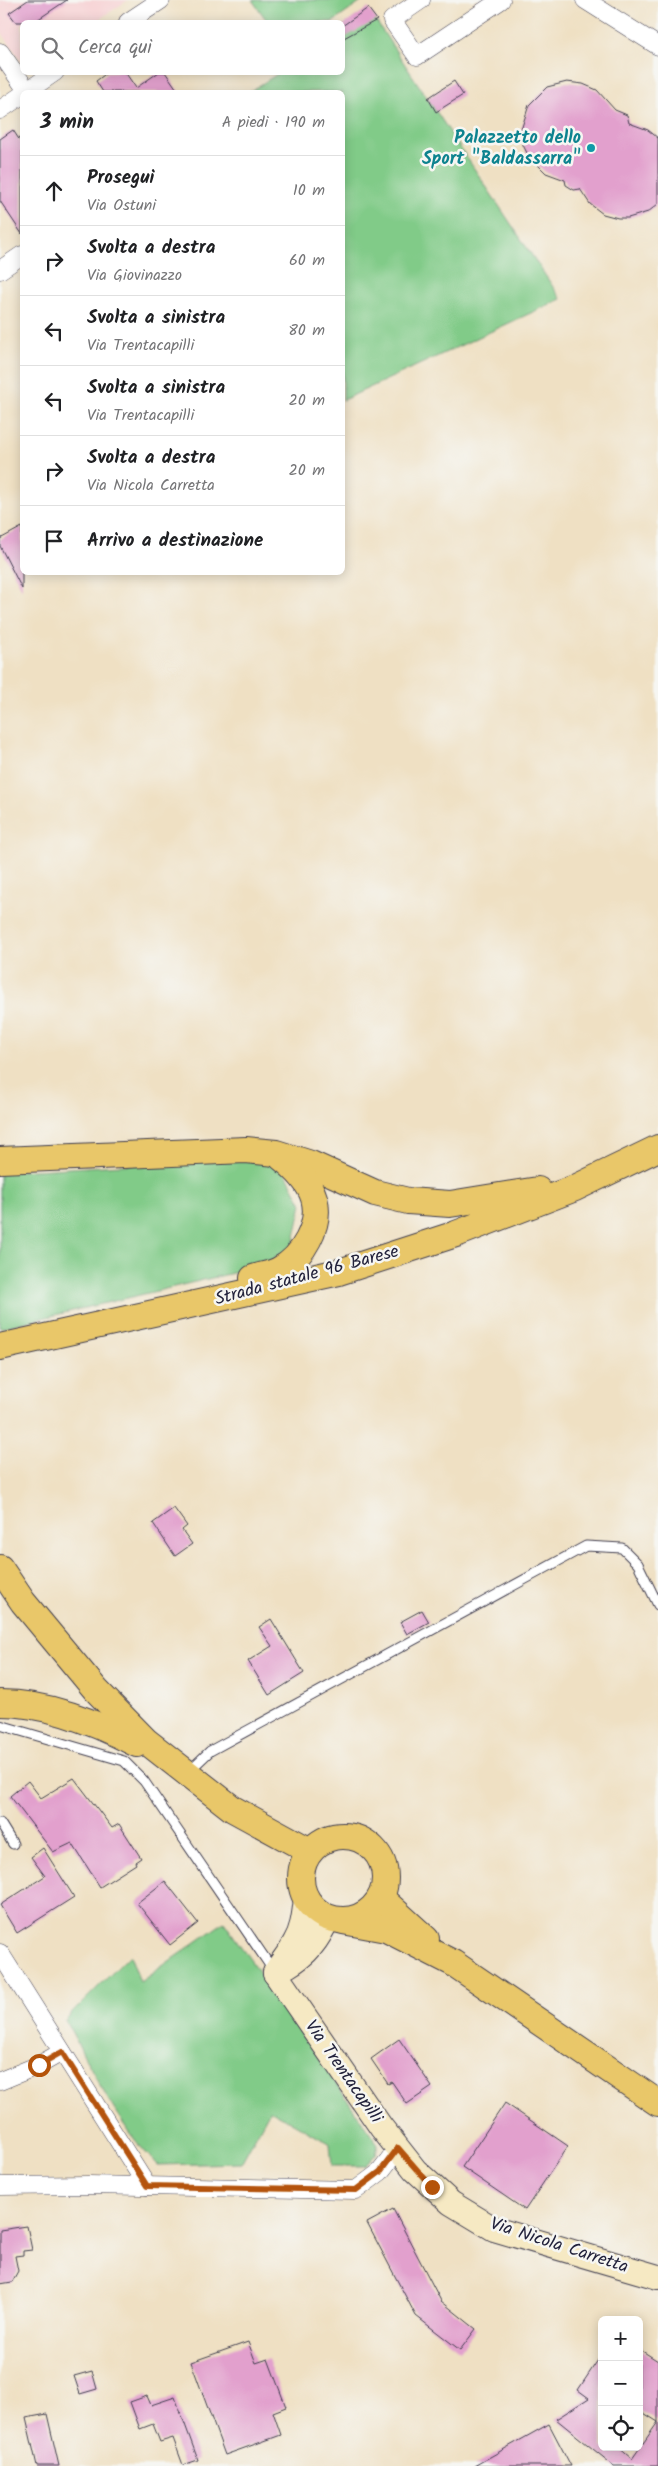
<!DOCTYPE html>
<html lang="it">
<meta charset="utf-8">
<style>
body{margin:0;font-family:Kalam,sans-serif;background:#f6f6f6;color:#202124}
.controls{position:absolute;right:15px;bottom:15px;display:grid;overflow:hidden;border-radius:8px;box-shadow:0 2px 12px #0003}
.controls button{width:45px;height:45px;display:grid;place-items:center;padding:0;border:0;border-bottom:1px solid #e0e0e0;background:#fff;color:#202124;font:25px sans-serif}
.stop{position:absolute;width:15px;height:15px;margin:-11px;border:4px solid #b45309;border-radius:50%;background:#fff}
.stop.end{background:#b45309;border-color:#fff;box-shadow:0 1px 5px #0008}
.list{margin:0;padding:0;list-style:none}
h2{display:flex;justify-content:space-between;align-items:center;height:65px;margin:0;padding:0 20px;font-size:21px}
h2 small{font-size:16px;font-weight:400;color:#757577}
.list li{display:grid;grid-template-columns:32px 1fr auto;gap:15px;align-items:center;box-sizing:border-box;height:70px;padding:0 20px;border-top:1px solid #e0e0e0}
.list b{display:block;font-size:19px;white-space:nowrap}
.list p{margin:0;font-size:16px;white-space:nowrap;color:#757577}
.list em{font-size:16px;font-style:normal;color:#757577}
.icon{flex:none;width:28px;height:28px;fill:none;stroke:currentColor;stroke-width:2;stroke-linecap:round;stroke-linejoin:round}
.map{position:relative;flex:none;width:658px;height:2466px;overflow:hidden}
.search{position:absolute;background:#fff;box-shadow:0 2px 12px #0003;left:20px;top:20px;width:325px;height:55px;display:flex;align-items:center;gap:12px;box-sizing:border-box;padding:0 18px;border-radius:8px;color:#757577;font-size:19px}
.panel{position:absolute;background:#fff;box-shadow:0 2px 12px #0003;left:20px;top:90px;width:325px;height:485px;border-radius:8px}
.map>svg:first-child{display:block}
</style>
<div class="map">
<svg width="658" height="2466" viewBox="0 0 658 2466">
<rect width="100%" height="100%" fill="#f6f6f2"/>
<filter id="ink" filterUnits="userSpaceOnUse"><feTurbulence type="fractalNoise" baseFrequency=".02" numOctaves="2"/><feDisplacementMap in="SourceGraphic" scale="10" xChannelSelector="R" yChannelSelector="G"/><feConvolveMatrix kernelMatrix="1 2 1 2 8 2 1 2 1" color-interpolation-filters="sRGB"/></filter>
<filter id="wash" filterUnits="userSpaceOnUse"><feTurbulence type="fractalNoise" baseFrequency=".0096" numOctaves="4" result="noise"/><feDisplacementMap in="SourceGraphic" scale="20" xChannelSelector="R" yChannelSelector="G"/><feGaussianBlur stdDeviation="1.12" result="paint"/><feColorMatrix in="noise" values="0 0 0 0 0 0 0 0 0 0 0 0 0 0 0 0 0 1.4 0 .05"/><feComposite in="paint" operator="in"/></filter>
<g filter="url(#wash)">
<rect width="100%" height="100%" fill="#efe0c3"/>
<polygon fill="#f7cfd2" points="0,0 128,0 95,22 22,22 22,62 0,30"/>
<g fill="#81cb88" stroke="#527662">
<polygon points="252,0 364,0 333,22 268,22"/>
<polygon points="370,12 561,299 343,400 342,92 249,92 279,73 342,72 343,30"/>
<polygon points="260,1157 282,1166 302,1204 293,1246 267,1265 0,1328 0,1172"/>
<path d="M224 1922 378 2144 376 2154 365 2166H332L330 2144 270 2110 241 2163 158 2165C117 2127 92 2068 65 2020L130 1955 140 1982Z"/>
</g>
<g id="blocks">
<g fill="#e2a0cd">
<polygon points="28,0 67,0 34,22 16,22 9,13"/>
<polygon points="368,8 377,20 342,39 342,26"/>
<polygon points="108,72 125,72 136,88 159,72 165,72 179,92 103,92 96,81"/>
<polygon points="454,81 463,95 436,112 428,98"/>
<polygon points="567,82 583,84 597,90 615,110 627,115 629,123 648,130 658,138 658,204 648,212 628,218 618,218 603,214 590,204 580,189 574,190 566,185 565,180 546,173 528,155 523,145 521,130 529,105 547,87"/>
<polygon points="13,130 22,144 22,234 0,201 0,139"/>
<polygon points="22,527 22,589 0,546 0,539"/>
<polygon points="174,1508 187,1526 182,1530 192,1544 175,1556 153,1523"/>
<polygon points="422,1610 429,1622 407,1634 400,1622"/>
<polygon points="271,1619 304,1673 269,1695 248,1661 272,1646 259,1627"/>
<polygon points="74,1778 112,1828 119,1824 141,1858 135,1862 136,1864 100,1887 72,1843 53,1852 10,1796 28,1781 41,1798"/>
<polygon points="43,1848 74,1897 17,1933 0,1905 45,1876 31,1857"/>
<polygon points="165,1881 198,1923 170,1945 137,1903"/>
<polygon points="399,2039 432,2087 407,2104 392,2082 388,2084 371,2059"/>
<polygon points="505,2103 568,2146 525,2210 462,2167"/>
<polygon points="393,2209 441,2301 476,2329 460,2350 416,2316 367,2223"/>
<polygon points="27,2226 32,2250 23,2251 23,2255 15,2256 18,2271 12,2282 0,2284 0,2230"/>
<polygon points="248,2342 256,2363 268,2359 286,2407 273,2412 281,2435 225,2455 191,2362"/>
<polygon points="639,2349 658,2361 658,2466 614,2466 556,2419 589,2398 578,2390 602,2354 602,2447 618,2447 632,2459 658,2422 639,2410"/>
<polygon points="92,2371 97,2389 80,2394 74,2376"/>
<polygon points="147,2396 151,2405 175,2397 198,2460 183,2465 173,2438 160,2442 153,2424 140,2429 130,2402"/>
<polygon points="47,2414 59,2466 37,2466 26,2418"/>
<polygon points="549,2424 571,2466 474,2466"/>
</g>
</g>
</g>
<g filter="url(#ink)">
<use href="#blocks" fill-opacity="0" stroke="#413e4f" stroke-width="1"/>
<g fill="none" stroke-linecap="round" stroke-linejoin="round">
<defs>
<g id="lane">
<polyline points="0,1725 124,1761 144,1781 273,1970"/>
<polyline points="188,1772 210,1751 586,1546 622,1548 638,1564 658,1605"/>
<polyline points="0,1823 13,1844"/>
</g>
<g id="street">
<polyline points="421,0 392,20 417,56 501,0"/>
<polyline points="585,0 658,46"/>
<polyline points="128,22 161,0"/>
<polyline points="0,52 28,92"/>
<polyline points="26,92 55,72"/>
<polyline points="0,110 22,95"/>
<polyline points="0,270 22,255"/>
<polyline points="0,1953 147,2186"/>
<polyline points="0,2081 39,2065 62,2052"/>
<polyline points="0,2186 88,2185 356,2190 380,2172 398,2149"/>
</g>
<g id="secondary">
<path d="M287 1966C308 1954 318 1940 328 1918"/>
<polyline points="275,1973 381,2127 415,2170 451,2203 494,2229 658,2277"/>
<path d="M275 1973C281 1962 290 1953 295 1942 303 1929 304 1914 306 1899"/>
</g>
<g id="primary">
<polyline points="0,1160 246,1150 276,1153 311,1164 375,1193 408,1201 450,1204 538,1190"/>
<path d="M253 1278C262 1275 272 1274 279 1270 302 1258 322 1225 314 1198 309 1181 295 1168 281 1157"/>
<polyline points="0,1347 339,1272 456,1234 575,1188 658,1148"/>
<polyline points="0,1568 23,1602 96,1690 146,1741 233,1809 310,1851"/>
<path d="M0 1703C48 1703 95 1722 137 1744"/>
<circle cx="343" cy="1878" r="42"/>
<polyline points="381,1898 426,1939"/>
<polyline points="343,1921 386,1929 453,1963 658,2103"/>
</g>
</defs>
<use href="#lane" stroke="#413e4f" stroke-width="11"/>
<use href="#street" stroke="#413e4f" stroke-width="19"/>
<use href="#secondary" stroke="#413e4f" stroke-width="26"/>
<use href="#primary" stroke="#413e4f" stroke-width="28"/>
<use href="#lane" stroke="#fff" stroke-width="9"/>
<use href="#street" stroke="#fff" stroke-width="18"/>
<use href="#secondary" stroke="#f6e9c3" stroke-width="24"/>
<use href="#primary" stroke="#e9c769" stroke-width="26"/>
</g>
</g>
<g fill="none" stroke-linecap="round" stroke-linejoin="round" filter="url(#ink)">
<polyline stroke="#b45309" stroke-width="6" points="39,2065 62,2052 147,2186 356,2190 380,2172 398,2148 432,2187"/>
</g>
<circle fill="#0f9aa8" stroke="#f6f6f2" stroke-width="2" cx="591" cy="148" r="5"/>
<g text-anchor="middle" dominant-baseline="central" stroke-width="5" stroke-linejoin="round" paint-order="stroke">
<g font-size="18" font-weight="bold" fill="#0d838f" stroke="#f6f6f2" text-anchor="end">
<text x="581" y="138">Palazzetto dello<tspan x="581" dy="21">Sport "Baldassarra"</tspan></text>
</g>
<g font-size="18" fill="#22223b" stroke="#f6f6f2">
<text transform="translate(307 1276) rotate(-15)">Strada statale 96 Barese</text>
<text transform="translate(343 2072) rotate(55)">Via Trentacapilli</text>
<text transform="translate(559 2246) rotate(18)">Via Nicola Carretta</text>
</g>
</g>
</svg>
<div class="controls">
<button>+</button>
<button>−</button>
<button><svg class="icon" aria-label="locate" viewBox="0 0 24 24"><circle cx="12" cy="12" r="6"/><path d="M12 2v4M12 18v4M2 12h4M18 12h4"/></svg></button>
</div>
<div class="stop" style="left:39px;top:2065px"></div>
<div class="stop end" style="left:432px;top:2187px"></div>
<div class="search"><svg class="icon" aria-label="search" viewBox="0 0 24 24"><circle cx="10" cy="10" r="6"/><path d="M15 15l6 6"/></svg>Cerca qui</div>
<section class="panel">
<h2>3 min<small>A piedi · 190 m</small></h2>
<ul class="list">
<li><svg class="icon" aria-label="ahead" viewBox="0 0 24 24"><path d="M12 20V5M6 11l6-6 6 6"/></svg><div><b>Prosegui</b><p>Via Ostuni</p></div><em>10 m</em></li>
<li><svg class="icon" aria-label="right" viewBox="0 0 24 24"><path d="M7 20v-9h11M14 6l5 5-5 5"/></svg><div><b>Svolta a destra</b><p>Via Giovinazzo</p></div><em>60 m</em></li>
<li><svg class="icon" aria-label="left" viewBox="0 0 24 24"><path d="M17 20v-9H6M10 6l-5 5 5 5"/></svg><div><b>Svolta a sinistra</b><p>Via Trentacapilli</p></div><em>80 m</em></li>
<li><svg class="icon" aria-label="left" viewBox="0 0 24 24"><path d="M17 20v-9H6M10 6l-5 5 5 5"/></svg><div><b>Svolta a sinistra</b><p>Via Trentacapilli</p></div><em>20 m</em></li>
<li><svg class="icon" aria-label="right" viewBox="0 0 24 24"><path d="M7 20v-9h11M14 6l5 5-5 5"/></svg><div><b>Svolta a destra</b><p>Via Nicola Carretta</p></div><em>20 m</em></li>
<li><svg class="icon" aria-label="arrive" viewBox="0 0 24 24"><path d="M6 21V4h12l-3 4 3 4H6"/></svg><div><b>Arrivo a destinazione</b></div></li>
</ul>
</section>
</div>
